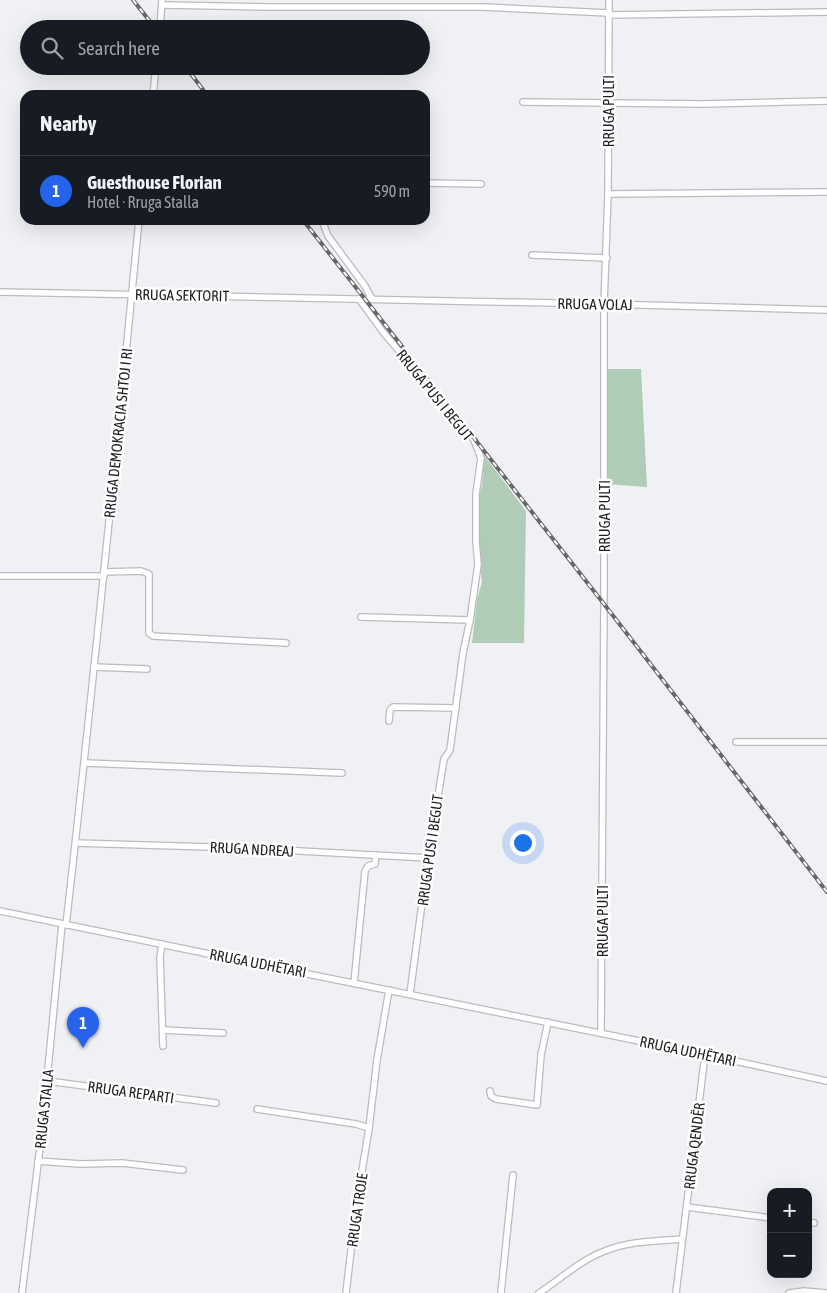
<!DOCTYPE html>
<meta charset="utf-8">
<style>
body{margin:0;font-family:"Asap Condensed",sans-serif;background:#242831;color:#f1f3f6}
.controls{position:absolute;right:15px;bottom:15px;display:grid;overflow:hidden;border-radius:10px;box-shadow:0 5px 20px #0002}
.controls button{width:45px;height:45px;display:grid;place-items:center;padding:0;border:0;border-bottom:1px solid #363941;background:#171b24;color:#f1f3f6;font:25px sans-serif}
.you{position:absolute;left:522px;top:842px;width:18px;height:18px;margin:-12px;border:4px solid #fff;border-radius:50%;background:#1a73e8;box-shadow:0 0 0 8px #1a73e833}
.badge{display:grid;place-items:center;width:32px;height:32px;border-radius:50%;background:#2563eb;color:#fff;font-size:16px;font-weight:700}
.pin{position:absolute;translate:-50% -41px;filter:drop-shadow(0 1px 2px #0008)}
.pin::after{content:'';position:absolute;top:26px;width:18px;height:15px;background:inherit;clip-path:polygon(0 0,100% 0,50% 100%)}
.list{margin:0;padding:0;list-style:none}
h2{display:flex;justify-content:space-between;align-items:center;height:65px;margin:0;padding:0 20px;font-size:21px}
h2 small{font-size:16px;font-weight:400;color:#9ea1a6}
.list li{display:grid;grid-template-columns:32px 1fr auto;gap:15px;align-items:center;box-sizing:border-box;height:70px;padding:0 20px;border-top:1px solid #363941}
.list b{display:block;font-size:19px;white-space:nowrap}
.list p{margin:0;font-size:16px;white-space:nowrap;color:#9ea1a6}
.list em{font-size:16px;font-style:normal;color:#9ea1a6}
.icon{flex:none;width:28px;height:28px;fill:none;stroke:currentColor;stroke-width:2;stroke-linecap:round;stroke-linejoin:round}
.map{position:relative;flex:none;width:827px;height:1293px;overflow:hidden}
.search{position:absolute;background:#171b24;box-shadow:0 5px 20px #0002;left:20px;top:20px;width:410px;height:55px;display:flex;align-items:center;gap:12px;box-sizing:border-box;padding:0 18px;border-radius:28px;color:#9ea1a6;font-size:19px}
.panel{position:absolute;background:#171b24;box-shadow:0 5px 20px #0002;left:20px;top:90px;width:410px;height:135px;border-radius:15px}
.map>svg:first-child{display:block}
</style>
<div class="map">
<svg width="827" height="1293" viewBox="0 0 827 1293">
<rect width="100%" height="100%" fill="#f0f1f5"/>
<g fill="#b0ccb7">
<polygon points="606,369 641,369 647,487 606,484"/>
<polygon points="484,455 526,511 524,643 472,643 477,599 482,582 478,551 479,497 482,485"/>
</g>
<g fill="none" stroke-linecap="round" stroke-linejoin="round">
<defs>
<g id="minor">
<polyline points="162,5 268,7 483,7 609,13"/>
<polyline points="608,15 827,12"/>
<polyline points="160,29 162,0"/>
<polyline points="153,95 156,66"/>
<polyline points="523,102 704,104 827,101"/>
<polyline points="425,183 481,184"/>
<polyline points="608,194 827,192"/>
<polyline points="322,220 328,236 365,286 372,299"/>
<polyline points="532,255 607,258"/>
<polyline points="0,292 604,304 827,310"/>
<polyline points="359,299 383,332 474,440 481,458 476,494 476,542 478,564 470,620 463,653 450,750 444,759 428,858 410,994"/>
<polyline points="104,572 141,571 149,574 149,633 153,636 286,643"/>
<polyline points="0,576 104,576"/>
<polyline points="361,617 470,620"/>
<polyline points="94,667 147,669"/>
<polyline points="389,721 390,710 393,707 456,708"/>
<polyline points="736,742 827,742"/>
<polyline points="85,763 342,773"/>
<polyline points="76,843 244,848 428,858"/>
<polyline points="0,911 209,954 239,958 298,972 703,1054 827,1081"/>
<path d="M66 925C93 690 116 455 139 220"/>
<polyline points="162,944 160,957 163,1046"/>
<polyline points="354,983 365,871 368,866 375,864 376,855"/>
<polyline points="163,1030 223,1033"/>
<polyline points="601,1033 604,604 604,304 608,194 609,0"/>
<polyline points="47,1081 216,1103"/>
<polyline points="490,1091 491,1096 496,1099 537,1105 541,1055 548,1022"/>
<polyline points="257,1109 356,1124 369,1128"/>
<polyline points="38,1161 81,1164 122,1163 183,1170"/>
<polyline points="687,1207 771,1218"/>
<polyline points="808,1222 814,1223"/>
<polyline points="22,1293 42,1131 62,924"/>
<polyline points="346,1293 356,1208 369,1128 377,1060 389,990"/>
<polyline points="501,1293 513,1175"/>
<path d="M539 1293C561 1279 580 1260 605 1251 628 1241 656 1241 682 1239"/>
<polyline points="676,1293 705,1054"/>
<polyline points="789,1293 804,1291 827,1293"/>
</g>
</defs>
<use href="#minor" stroke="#babbbf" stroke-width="8"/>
<use href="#minor" stroke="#fff" stroke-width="5.5"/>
<defs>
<g id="rail">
<polyline points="133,0 156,29"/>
<polyline points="185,66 207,95"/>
<polyline points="303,220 604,604 827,892"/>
</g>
</defs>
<use href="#rail" stroke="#666769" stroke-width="4"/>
<use href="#rail" stroke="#fff" stroke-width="2" stroke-dasharray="5.5" stroke-linecap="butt"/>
</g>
<g text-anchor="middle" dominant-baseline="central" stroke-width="5" stroke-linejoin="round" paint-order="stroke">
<g font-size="15" fill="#1d1e1f" stroke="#fff">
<text transform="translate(608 111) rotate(-90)">RRUGA PULTI</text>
<text transform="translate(182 295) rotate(1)">RRUGA SEKTORIT</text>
<text transform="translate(595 304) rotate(1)">RRUGA VOLAJ</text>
<text transform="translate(435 395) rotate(51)">RRUGA PUSI I BEGUT</text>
<text transform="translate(118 433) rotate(-84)">RRUGA DEMOKRACIA SHTOJ I RI</text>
<text transform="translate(604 516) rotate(-90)">RRUGA PULTI</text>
<text transform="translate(252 849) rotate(3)">RRUGA NDREAJ</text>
<text transform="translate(430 850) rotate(-82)">RRUGA PUSI I BEGUT</text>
<text transform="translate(602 921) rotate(-90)">RRUGA PULTI</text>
<text transform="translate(258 963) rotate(11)">RRUGA UDHËTARI</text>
<text transform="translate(688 1051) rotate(12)">RRUGA UDHËTARI</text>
<text transform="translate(131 1092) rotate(8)">RRUGA REPARTI</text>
<text transform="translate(44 1109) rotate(-84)">RRUGA STALLA</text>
<text transform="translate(694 1146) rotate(-83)">RRUGA QENDËR</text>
<text transform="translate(357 1210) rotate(-82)">RRUGA TROJE</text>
</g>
</g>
</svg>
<div class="controls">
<button>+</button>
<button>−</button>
</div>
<div class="you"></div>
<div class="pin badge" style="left:83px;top:1048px">1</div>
<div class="search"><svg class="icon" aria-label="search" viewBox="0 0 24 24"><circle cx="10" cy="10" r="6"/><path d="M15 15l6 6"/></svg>Search here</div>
<section class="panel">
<h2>Nearby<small></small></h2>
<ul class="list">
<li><span class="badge">1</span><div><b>Guesthouse Florian</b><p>Hotel · Rruga Stalla</p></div><em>590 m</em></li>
</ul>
</section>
</div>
